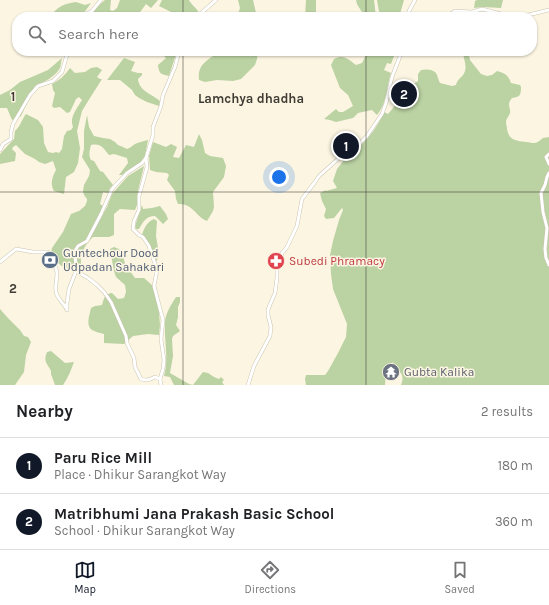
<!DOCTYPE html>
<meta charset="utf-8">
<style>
body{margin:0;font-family:Karla,sans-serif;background:#f6f6f6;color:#202124}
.you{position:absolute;left:279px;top:177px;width:14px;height:14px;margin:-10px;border:3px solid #fff;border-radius:50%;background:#1a73e8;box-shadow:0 0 0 6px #1a73e833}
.badge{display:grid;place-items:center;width:26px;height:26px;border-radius:50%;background:#111827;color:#fff;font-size:13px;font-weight:700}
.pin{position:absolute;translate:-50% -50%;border:2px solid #fff;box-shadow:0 1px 4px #0006}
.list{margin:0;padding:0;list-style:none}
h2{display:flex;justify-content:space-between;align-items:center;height:52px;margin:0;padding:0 16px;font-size:17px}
h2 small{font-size:13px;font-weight:400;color:#757577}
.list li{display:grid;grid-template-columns:26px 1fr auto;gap:12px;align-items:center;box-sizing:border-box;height:56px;padding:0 16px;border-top:1px solid #e0e0e0}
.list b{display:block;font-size:15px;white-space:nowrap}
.list p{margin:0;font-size:13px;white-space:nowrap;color:#757577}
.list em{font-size:13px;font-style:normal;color:#757577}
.icon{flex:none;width:22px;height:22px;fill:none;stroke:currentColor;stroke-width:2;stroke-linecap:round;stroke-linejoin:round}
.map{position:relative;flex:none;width:549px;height:385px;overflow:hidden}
.search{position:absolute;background:#fff;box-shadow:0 1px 3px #0004;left:12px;right:12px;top:12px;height:44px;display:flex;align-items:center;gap:10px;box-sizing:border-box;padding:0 14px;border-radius:16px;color:#757577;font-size:15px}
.sheet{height:164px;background:#fff}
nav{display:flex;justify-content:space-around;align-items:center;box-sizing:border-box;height:56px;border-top:1px solid #e0e0e0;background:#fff;font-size:11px;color:#757577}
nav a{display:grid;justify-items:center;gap:2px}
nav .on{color:#111827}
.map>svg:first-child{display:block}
</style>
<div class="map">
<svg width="549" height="385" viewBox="0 0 549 385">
<rect width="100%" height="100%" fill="#fcf5e2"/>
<polygon fill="#fee4eb" points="406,85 408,85 410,86 409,105 403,104 398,102 400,91 402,88"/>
<g fill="#bbd2a3">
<polygon points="105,0 111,0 110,10 113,11 117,8 120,0 158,0 151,8 146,4 138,15 134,14 132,17 100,17 92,13 97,7"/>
<path d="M162 0H189C190 3 196 8 198 11L195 17H176L177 16 171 12 159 6Z"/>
<polygon points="238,0 253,0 257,17 237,17 240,8"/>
<polygon points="306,0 316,0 316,17 305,17"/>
<polygon points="356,0 374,0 376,17 368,17 368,14 363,14 357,4"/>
<polygon points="377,0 404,0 400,14 401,17 380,17"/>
<polygon points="477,0 503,0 501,8 483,7 474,8 475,1"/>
<path d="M76 2 85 5 91 3 81 17H50C58 6 63 4 76 2Z"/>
<path d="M162 51H177L169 76C161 74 159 74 158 65L166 58 162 54Z"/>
<path d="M217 51H258L257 59 255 65 241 79 233 81 217 80 205 82 199 80C198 69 201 65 210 58 213 56 215 55 217 51Z"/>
<path d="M366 51H396L391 64 387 63 384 70 391 73C386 89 388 101 377 115L372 110 358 113 353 118 336 122 330 120 324 119 336 109 339 112H343L353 106 348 95 340 88 331 65 334 59C344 54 348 59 356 65L362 63 366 55Z"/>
<path d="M463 51H468L470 60 481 74 487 76 492 75 497 71C505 73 508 75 511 83L520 85 521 87C521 95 520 97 512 98 506 105 511 107 510 113 509 116 506 119 506 122 506 124 507 127 507 129 509 140 515 141 526 142 535 143 535 145 543 138L549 137V385H401C405 375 401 373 394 366L393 362 386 370 385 385H306L305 379 306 375H325L328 371 338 353 346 337 347 324 333 289 331 274 330 255 333 241 339 220 343 210 342 208 334 218 326 219 324 216 326 209 322 201 320 193 326 190V191L337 188 333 181 337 169 344 160 343 156C347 154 353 152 357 149 368 139 379 125 384 112L388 114 398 102 403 104 409 105 410 86 418 81V74L421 70C425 69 433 69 436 73 438 76 438 80 440 83L452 86 456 85C458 77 463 78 465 71 467 65 463 58 463 51Z"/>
<path d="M62 58C61 61 61 65 60 68 55 77 44 82 35 86L21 116 12 120 7 108H0V95L10 90 20 82 48 70Z"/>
<path d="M124 58 135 62 131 71 138 73H142V75L138 79C139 91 152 94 160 101L159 106 147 102 139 98 135 95 132 90 120 80H107Z"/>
<path d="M97 67 102 70 97 77 100 79H102L90 98 82 111 77 131 80 148 78 163 74 172 66 177 64 194 54 191C50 184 52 177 56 170L53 161 45 164 39 162 35 159 25 154 16 145 13 147 12 149 16 153 15 161 0 164V154L14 139 15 131C20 127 22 119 26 114L38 120 43 127 44 143 48 152 53 153 56 152 59 153 62 149 64 136 67 131 71 130 73 127C69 117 77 109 82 100L79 97 76 99 70 112 67 113 60 107 54 108 52 106 55 93 53 90 52 84C60 80 65 75 70 68L75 73 85 72 91 68Z"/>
<path d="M87 115 89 127 94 136 103 138 110 139 115 142 118 145 123 147 127 149C130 148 132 146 135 144 139 142 144 141 148 140L145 156 141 162 122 175H119L128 163 127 158 114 154 109 155C103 148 101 143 91 145 90 150 88 155 91 160L94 161 100 171 103 172 113 185 110 188 108 193 103 192 100 204 103 206 100 213 98 223 107 207 112 194 128 176 144 166 138 191 137 205 135 210 120 209 114 214V235L109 237H93C85 244 76 259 84 270 65 269 61 269 51 253L52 248 63 232 71 214 79 211 85 206 87 201V199L84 195 83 191 84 185 89 176 90 170 82 157 84 149V131Z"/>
<path d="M199 134 202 140 205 153 210 156 223 158 226 166 224 177 213 192 214 207 213 211 207 221C195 216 193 203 178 204L176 199 175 191 167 180 169 175 167 173 156 172 150 170 149 156 153 142 166 147 171 144 177 147 173 157 179 158 186 145 194 147Z"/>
<path d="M142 205 143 209 152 208 160 206 166 214 168 219 163 224 155 216C146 216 143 222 139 229H136L135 226Z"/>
<path d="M154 219 157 221 156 236 158 248 157 262 150 245 142 235C144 228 147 222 154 219Z"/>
<path d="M114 247 119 249 123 256 125 264 135 278H144L153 286 159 312 160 325 159 335 148 334 133 336 124 344 104 343V334C101 333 95 332 92 330 85 325 90 314 91 308L95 306 102 305C104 299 104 294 112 293L118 299 124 298 126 292 125 285 116 277 114 271 110 249Z"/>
<path d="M176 297H180V302L178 307V317L176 325 180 331 173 336 172 339 173 356 170 373 189 384 193 385 203 372 208 373 214 377 219 379 221 377 224 380 222 382 224 385H174L170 377 164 376C169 358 164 342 165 323 165 314 171 305 176 297Z"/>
<polygon points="0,309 7,317 20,330 24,336 28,337 31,342 26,355 24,372 15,385 0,385"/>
<path d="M51 351 65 363 74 362C71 370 68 378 63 385H55L51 374V371C47 363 43 362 47 352Z"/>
</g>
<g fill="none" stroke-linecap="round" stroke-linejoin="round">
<defs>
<g id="minor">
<polyline points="83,17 84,15 92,11 101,0"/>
<polyline points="198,17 200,14 216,0"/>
<polyline points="407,17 409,11 415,0"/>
<polyline points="446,17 455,11 472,12 482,9 509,16 524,16 549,10"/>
<polyline points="0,150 3,144 11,139 11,132 13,124 30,95 38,86 53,81 62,72 68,51"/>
<polyline points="549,154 546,157 549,164"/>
<polyline points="146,158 147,167 139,196 139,210 134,221 133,229 139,235 143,237 149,246 157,270 154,286 163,320 161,339 164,360 163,369 160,379 161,385"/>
<polyline points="549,173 547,177 545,185 541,193 543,212 547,228 545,249 546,258 549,265"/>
<path d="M0 262 16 249 33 252H48C52 259 56 265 57 273 57 279 55 285 56 292 57 299 65 304 67 310V303L69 289 76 271 75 251 78 246 87 241 101 214 112 189 127 173 142 163 146 158 153 135V127L161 106 163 95 175 67 179 51"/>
<path d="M76 271 88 278 97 285 104 292 111 302 126 336 127 343 134 358 135 367 141 379C146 381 150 380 155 377L160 379"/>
<polyline points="248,385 254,366 270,336 271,327 268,315 268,310 269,307 275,293 277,278 277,265 282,253 287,247 297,226 302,199 315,182 319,176 338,159 357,146 367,136 371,130 382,114 386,103 392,77 402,51"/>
</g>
</defs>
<use href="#minor" stroke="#cac4b2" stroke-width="4"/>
<use href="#minor" stroke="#fff" stroke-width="3"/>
</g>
<path fill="none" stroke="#3e3c34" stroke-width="1" stroke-opacity="0.55" d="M183 0V17M366 0V17M183 51V385M366 51V385M0 192H549"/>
<defs>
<symbol id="bank-disc" viewBox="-11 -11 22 22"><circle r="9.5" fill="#5c6f8a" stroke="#fcf5e2"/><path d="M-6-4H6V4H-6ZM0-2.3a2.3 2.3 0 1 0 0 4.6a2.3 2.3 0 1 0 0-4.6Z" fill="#fff"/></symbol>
<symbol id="pharmacy-disc" viewBox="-11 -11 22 22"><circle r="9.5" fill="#e0444e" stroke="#fcf5e2"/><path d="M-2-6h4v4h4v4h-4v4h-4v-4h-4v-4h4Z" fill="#fff"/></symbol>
<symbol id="temple-disc" viewBox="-11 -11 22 22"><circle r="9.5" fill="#6b7280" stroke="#fcf5e2"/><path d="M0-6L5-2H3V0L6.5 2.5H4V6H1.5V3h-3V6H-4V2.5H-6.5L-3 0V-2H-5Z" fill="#fff"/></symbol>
</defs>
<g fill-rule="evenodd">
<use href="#bank-disc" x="40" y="250" width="20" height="20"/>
<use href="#pharmacy-disc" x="266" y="251" width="20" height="20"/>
<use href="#temple-disc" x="381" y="362" width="20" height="20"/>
</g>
<g text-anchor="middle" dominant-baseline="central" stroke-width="3" stroke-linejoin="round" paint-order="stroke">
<g font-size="12" fill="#4e5e75" stroke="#fcf5e2" text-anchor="start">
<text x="63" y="253">Guntechour Dood<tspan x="63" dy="14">Udpadan Sahakari</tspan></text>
</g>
<g font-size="12" fill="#be3a42" stroke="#fcf5e2" text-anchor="start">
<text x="289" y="261">Subedi Phramacy</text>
</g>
<g font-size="12" fill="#5b616d" stroke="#fcf5e2" text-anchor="start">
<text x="404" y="372">Gubta Kalika</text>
</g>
<g font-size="13" font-weight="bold" fill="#3e3c34" stroke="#fcf5e2">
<text x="251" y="98">Lamchya dhadha</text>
</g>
</g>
<g font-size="13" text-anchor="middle" font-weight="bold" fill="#3e3c34" stroke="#fcf5e2" stroke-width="3" stroke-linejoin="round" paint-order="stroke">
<text x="13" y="101">1</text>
<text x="13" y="293">2</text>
</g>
</svg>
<div class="you"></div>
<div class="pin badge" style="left:346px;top:146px">1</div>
<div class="pin badge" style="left:404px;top:94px">2</div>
<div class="search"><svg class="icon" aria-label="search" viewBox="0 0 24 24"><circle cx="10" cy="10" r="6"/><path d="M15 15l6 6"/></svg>Search here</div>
</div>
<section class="sheet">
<h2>Nearby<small>2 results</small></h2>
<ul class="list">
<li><span class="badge">1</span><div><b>Paru Rice Mill</b><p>Place · Dhikur Sarangkot Way</p></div><em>180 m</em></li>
<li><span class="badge">2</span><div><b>Matribhumi Jana Prakash Basic School</b><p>School · Dhikur Sarangkot Way</p></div><em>360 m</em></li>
</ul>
</section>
<nav>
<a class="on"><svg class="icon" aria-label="map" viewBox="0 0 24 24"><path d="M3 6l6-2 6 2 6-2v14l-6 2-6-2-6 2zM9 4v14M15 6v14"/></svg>Map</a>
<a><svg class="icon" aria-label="directions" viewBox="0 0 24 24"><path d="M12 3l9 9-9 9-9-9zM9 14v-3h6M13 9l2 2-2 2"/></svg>Directions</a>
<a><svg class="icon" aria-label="saved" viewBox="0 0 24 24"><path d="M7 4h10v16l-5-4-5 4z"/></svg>Saved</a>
</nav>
